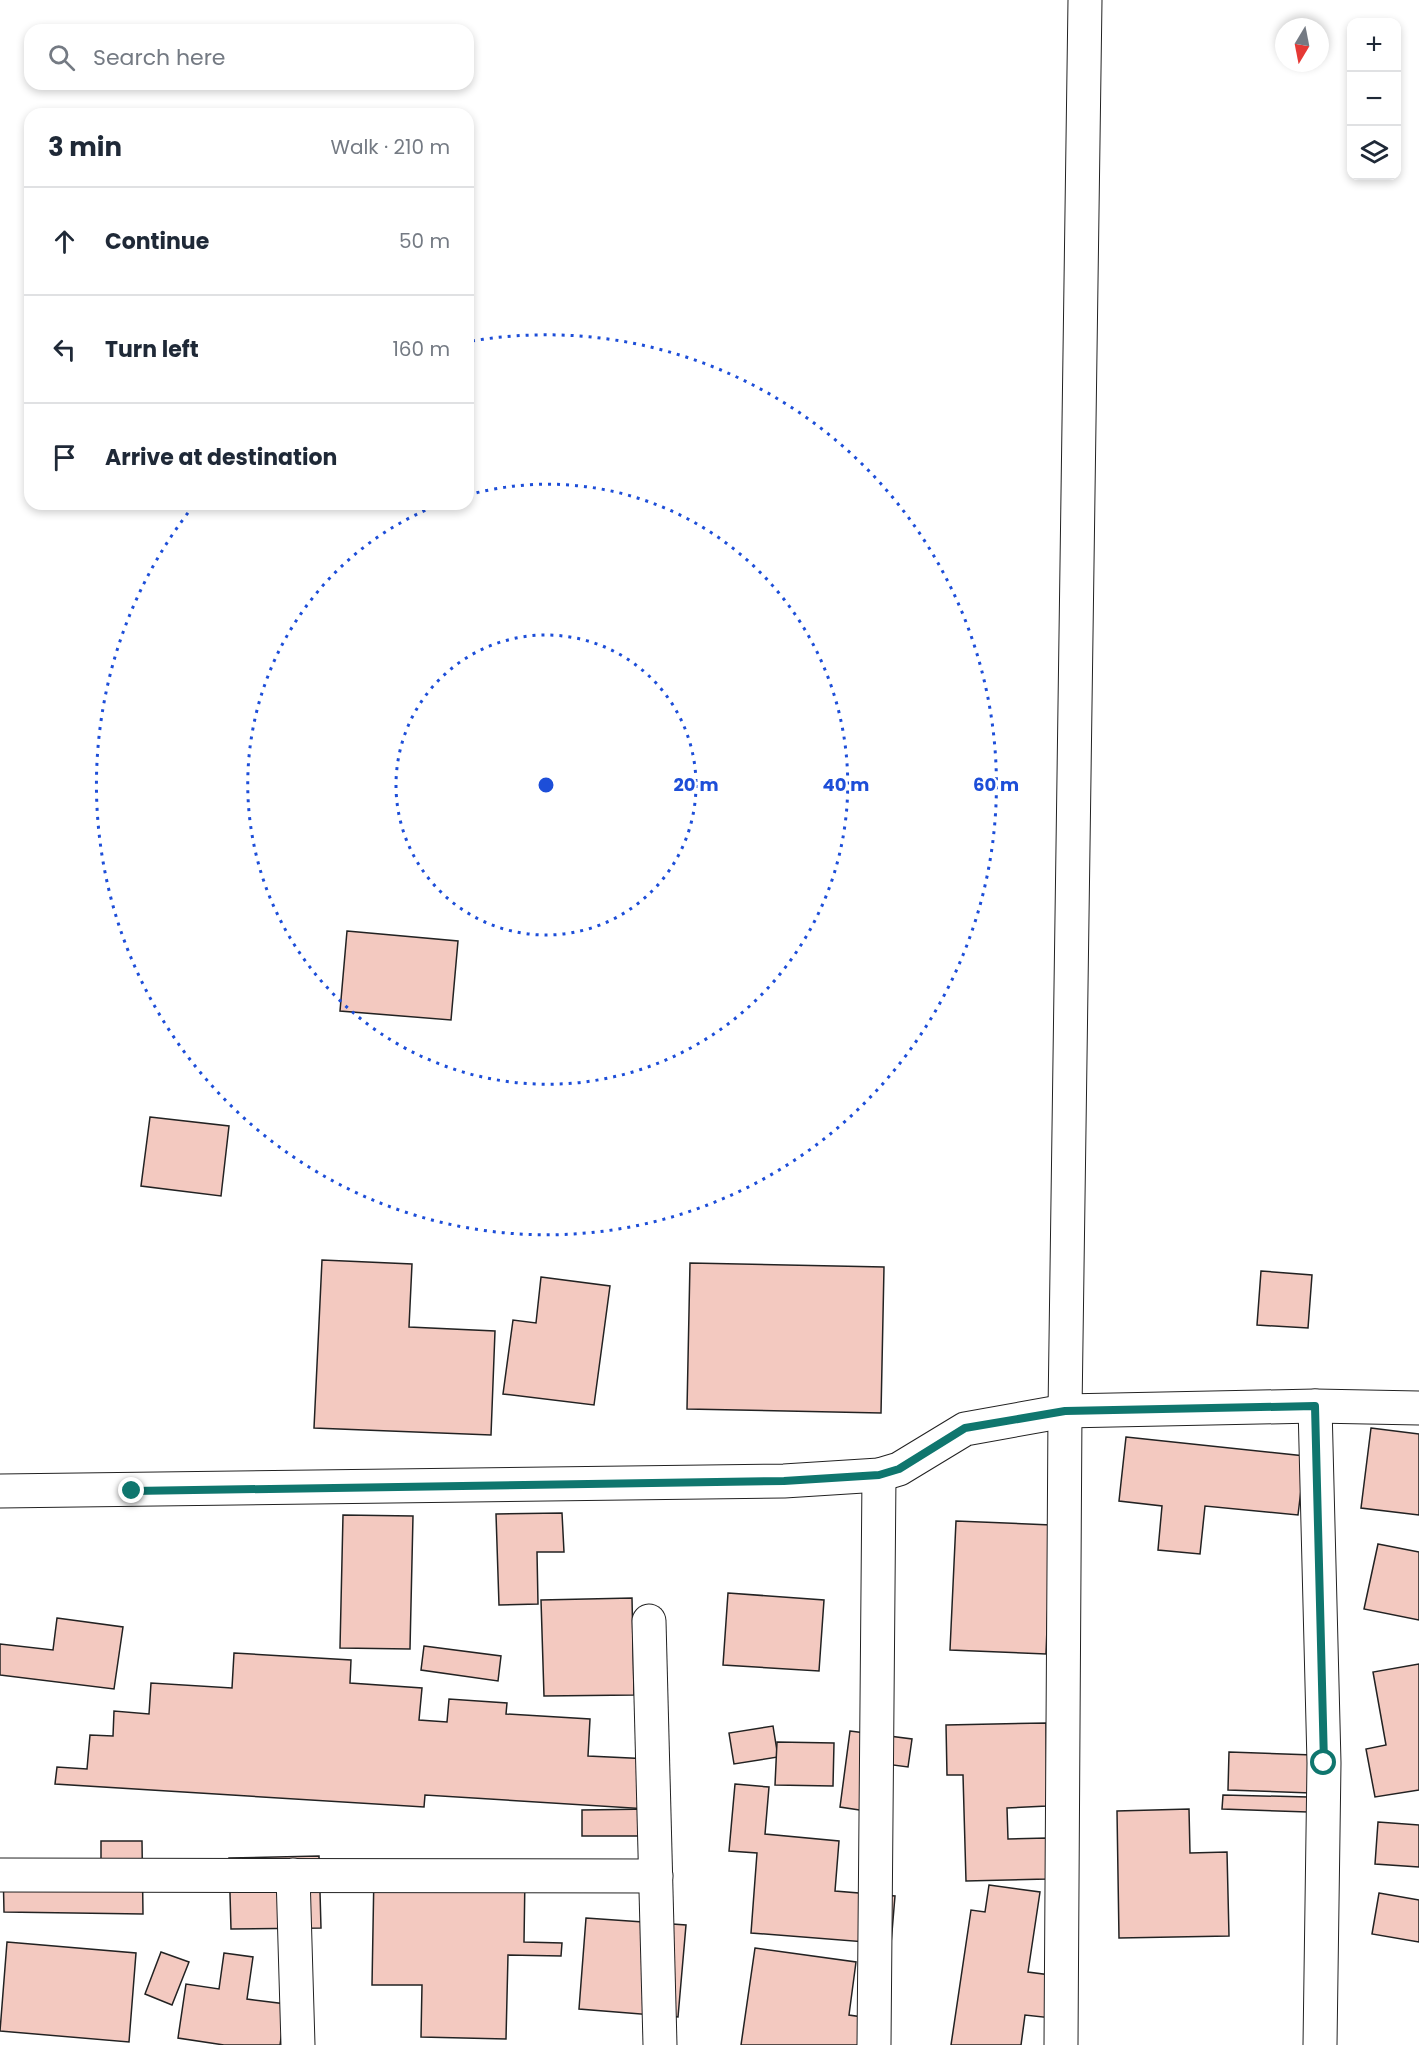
<!DOCTYPE html>
<meta charset="utf-8">
<style>
body{margin:0;font-family:Poppins,sans-serif;background:#f6f6f7;color:#1f2937}
.controls{position:absolute;right:18px;top:18px;display:grid;overflow:hidden;border-radius:12px;box-shadow:0 3px 9px #0003}
.controls button{width:54px;height:54px;display:grid;place-items:center;padding:0;border:0;border-bottom:2px solid #e0e1e3;background:#fff;color:#1f2937;font:30px sans-serif}
.compass{position:absolute;left:1275px;top:18px;width:54px;height:54px;border-radius:50%;background:#fff;box-shadow:0 3px 9px #0003;rotate:190deg}
.stop{position:absolute;width:18px;height:18px;margin:-14px;border:4px solid #0f766e;border-radius:50%;background:#fff}
.stop.end{background:#0f766e;border-color:#fff;box-shadow:0 2px 6px #0008}
.list{margin:0;padding:0;list-style:none}
h2{display:flex;justify-content:space-between;align-items:center;height:78px;margin:0;padding:0 24px;font-size:26px}
h2 small{font-size:20px;font-weight:400;color:#747a83}
.list li{display:grid;grid-template-columns:39px 1fr auto;gap:18px;align-items:center;box-sizing:border-box;height:108px;padding:0 24px;border-top:2px solid #e0e1e3}
.list b{display:block;font-size:22px;white-space:nowrap}
.list em{font-size:20px;font-style:normal;color:#747a83}
.icon{flex:none;width:33px;height:33px;fill:none;stroke:currentColor;stroke-width:2;stroke-linecap:round;stroke-linejoin:round}
.map{position:relative;flex:none;width:1419px;height:2045px;overflow:hidden}
.search{position:absolute;background:#fff;box-shadow:0 3px 9px #0003;left:24px;top:24px;width:450px;height:66px;display:flex;align-items:center;gap:15px;box-sizing:border-box;padding:0 21px;border-radius:18px;color:#747a83;font-size:22px}
.panel{position:absolute;background:#fff;box-shadow:0 3px 9px #0003;left:24px;top:108px;width:450px;height:402px;border-radius:18px}
.map>svg:first-child{display:block}
</style>
<div class="map">
<svg width="1419" height="2045" viewBox="0 0 1419 2045">
<rect width="100%" height="100%" fill="#fff"/>
<g fill="#f3c9c0" stroke="#222" stroke-width="1.5">
<polygon points="347,931 458,941 451,1020 340,1011"/>
<polygon points="150,1117 229,1126 221,1196 141,1186"/>
<polygon points="322,1260 412,1264 409,1327 495,1331 491,1435 314,1428"/>
<polygon points="690,1263 884,1267 881,1413 687,1409"/>
<polygon points="1261,1271 1312,1275 1308,1328 1257,1325"/>
<polygon points="541,1277 610,1286 594,1405 503,1394 513,1320 536,1323"/>
<polygon points="1371,1428 1419,1434 1419,1515 1361,1508"/>
<polygon points="1126,1437 1305,1456 1298,1515 1205,1506 1200,1554 1158,1550 1162,1506 1119,1501"/>
<polygon points="562,1513 564,1552 537,1552 538,1604 499,1605 496,1514"/>
<polygon points="343,1515 413,1516 410,1649 340,1648"/>
<polygon points="956,1521 1051,1525 1046,1654 950,1650"/>
<polygon points="1378,1544 1419,1552 1419,1620 1364,1609"/>
<polygon points="728,1593 824,1600 819,1671 723,1665"/>
<polygon points="632,1598 634,1695 544,1696 541,1600"/>
<polygon points="57,1618 123,1627 114,1689 0,1675 0,1644 53,1650"/>
<polygon points="424,1646 501,1656 498,1681 421,1670"/>
<polygon points="234,1653 351,1660 350,1683 422,1688 419,1720 447,1722 449,1699 507,1703 506,1714 590,1719 588,1756 651,1759 648,1809 425,1795 424,1807 55,1784 57,1767 87,1769 90,1735 113,1736 114,1711 149,1714 151,1683 232,1688"/>
<polygon points="1419,1664 1419,1790 1375,1797 1366,1749 1386,1745 1373,1672"/>
<polygon points="1046,1723 1047,1806 1007,1808 1008,1839 1047,1838 1047,1879 966,1881 963,1775 947,1775 946,1725"/>
<polygon points="773,1726 778,1757 734,1764 729,1733"/>
<polygon points="850,1731 912,1739 908,1767 886,1764 879,1813 840,1807"/>
<polygon points="777,1742 834,1743 833,1786 775,1785"/>
<polygon points="1229,1752 1313,1755 1311,1793 1228,1790"/>
<polygon points="735,1784 769,1787 765,1834 839,1841 835,1891 895,1896 891,1944 751,1933 757,1853 729,1851"/>
<polygon points="1223,1795 1308,1797 1308,1812 1222,1809"/>
<polygon points="652,1809 652,1836 582,1836 582,1810"/>
<polygon points="1189,1809 1190,1853 1227,1852 1229,1936 1119,1938 1117,1811"/>
<polygon points="1378,1822 1419,1825 1419,1867 1375,1864"/>
<polygon points="101,1841 142,1841 143,1914 4,1912 3,1866 101,1865"/>
<polygon points="319,1856 321,1928 231,1929 229,1858"/>
<polygon points="374,1872 525,1875 524,1942 562,1943 561,1956 508,1955 506,2039 421,2037 422,1985 372,1985"/>
<polygon points="989,1885 1040,1892 1028,1972 1058,1976 1052,2018 1025,2015 1021,2045 951,2045 971,1910 985,1912"/>
<polygon points="1379,1893 1419,1900 1419,1942 1372,1934"/>
<polygon points="586,1918 686,1925 678,2017 579,2009"/>
<polygon points="7,1942 136,1953 129,2042 0,2031"/>
<polygon points="755,1948 856,1962 849,2015 883,2020 879,2045 741,2045"/>
<polygon points="161,1952 189,1962 172,2005 145,1994"/>
<polygon points="224,1953 253,1957 247,1999 286,2004 280,2045 224,2045 178,2038 186,1984 219,1989"/>
</g>
<g fill="none" stroke-linecap="round" stroke-linejoin="round">
<defs>
<g id="minor">
<polyline points="1315,1406 1324,1763 1320,2045"/>
<polyline points="0,1491 784,1481 879,1475 899,1469 965,1429 1065,1411 1315,1406 1419,1408"/>
<polyline points="649,1621 660,2045"/>
<polyline points="0,1875 656,1876"/>
<polyline points="293,1875 298,2045"/>
<polyline points="874,2045 879,1475"/>
<polyline points="1061,2045 1065,1411 1085,0"/>
</g>
</defs>
<use href="#minor" stroke="#222" stroke-width="35"/>
<use href="#minor" stroke="#fff" stroke-width="33"/>
</g>
<g fill="none" stroke-linecap="round" stroke-linejoin="round">
<polyline stroke="#0f766e" stroke-width="8" points="132,1491 784,1481 879,1475 899,1469 965,1428 1065,1411 1315,1406 1324,1763"/>
</g>
<g fill="none" stroke="#1d4ed8" stroke-width="3" stroke-dasharray="3 6">
<circle cx="546" cy="785" r="150"/>
<path d="M468 495A300 300 0 1 1 438 505"/>
<path d="M472 341A450 450 0 1 1 194 505"/>
</g>
<circle cx="546" cy="785" r="9" fill="#1d4ed8" stroke="#fff" stroke-width="3"/>
<g font-size="18" text-anchor="middle" font-weight="bold" fill="#1d4ed8" stroke="#fff" stroke-width="4.5" stroke-linejoin="round" paint-order="stroke">
<text x="696" y="791">20 m</text>
<text x="846" y="791">40 m</text>
<text x="996" y="791">60 m</text>
</g>
</svg>
<div class="controls">
<button>+</button>
<button>−</button>
<button><svg class="icon" aria-label="layers" viewBox="0 0 24 24"><path d="M12 4l9 5-9 5-9-5zM3 14l9 5 9-5"/></svg></button>
</div>
<svg class="compass" viewBox="-18 -18 36 36"><path d="M0-13l5 13h-10z" fill="#e53935"/><path d="M0 13l5-13h-10z" fill="#747a83"/></svg>
<div class="stop" style="left:1324px;top:1763px"></div>
<div class="stop end" style="left:132px;top:1491px"></div>
<div class="search"><svg class="icon" aria-label="search" viewBox="0 0 24 24"><circle cx="10" cy="10" r="6"/><path d="M15 15l6 6"/></svg>Search here</div>
<section class="panel">
<h2>3 min<small>Walk · 210 m</small></h2>
<ul class="list">
<li><svg class="icon" aria-label="ahead" viewBox="0 0 24 24"><path d="M12 20V5M6 11l6-6 6 6"/></svg><div><b>Continue</b></div><em>50 m</em></li>
<li><svg class="icon" aria-label="left" viewBox="0 0 24 24"><path d="M17 20v-9H6M10 6l-5 5 5 5"/></svg><div><b>Turn left</b></div><em>160 m</em></li>
<li><svg class="icon" aria-label="arrive" viewBox="0 0 24 24"><path d="M6 21V4h12l-3 4 3 4H6"/></svg><div><b>Arrive at destination</b></div></li>
</ul>
</section>
</div>
